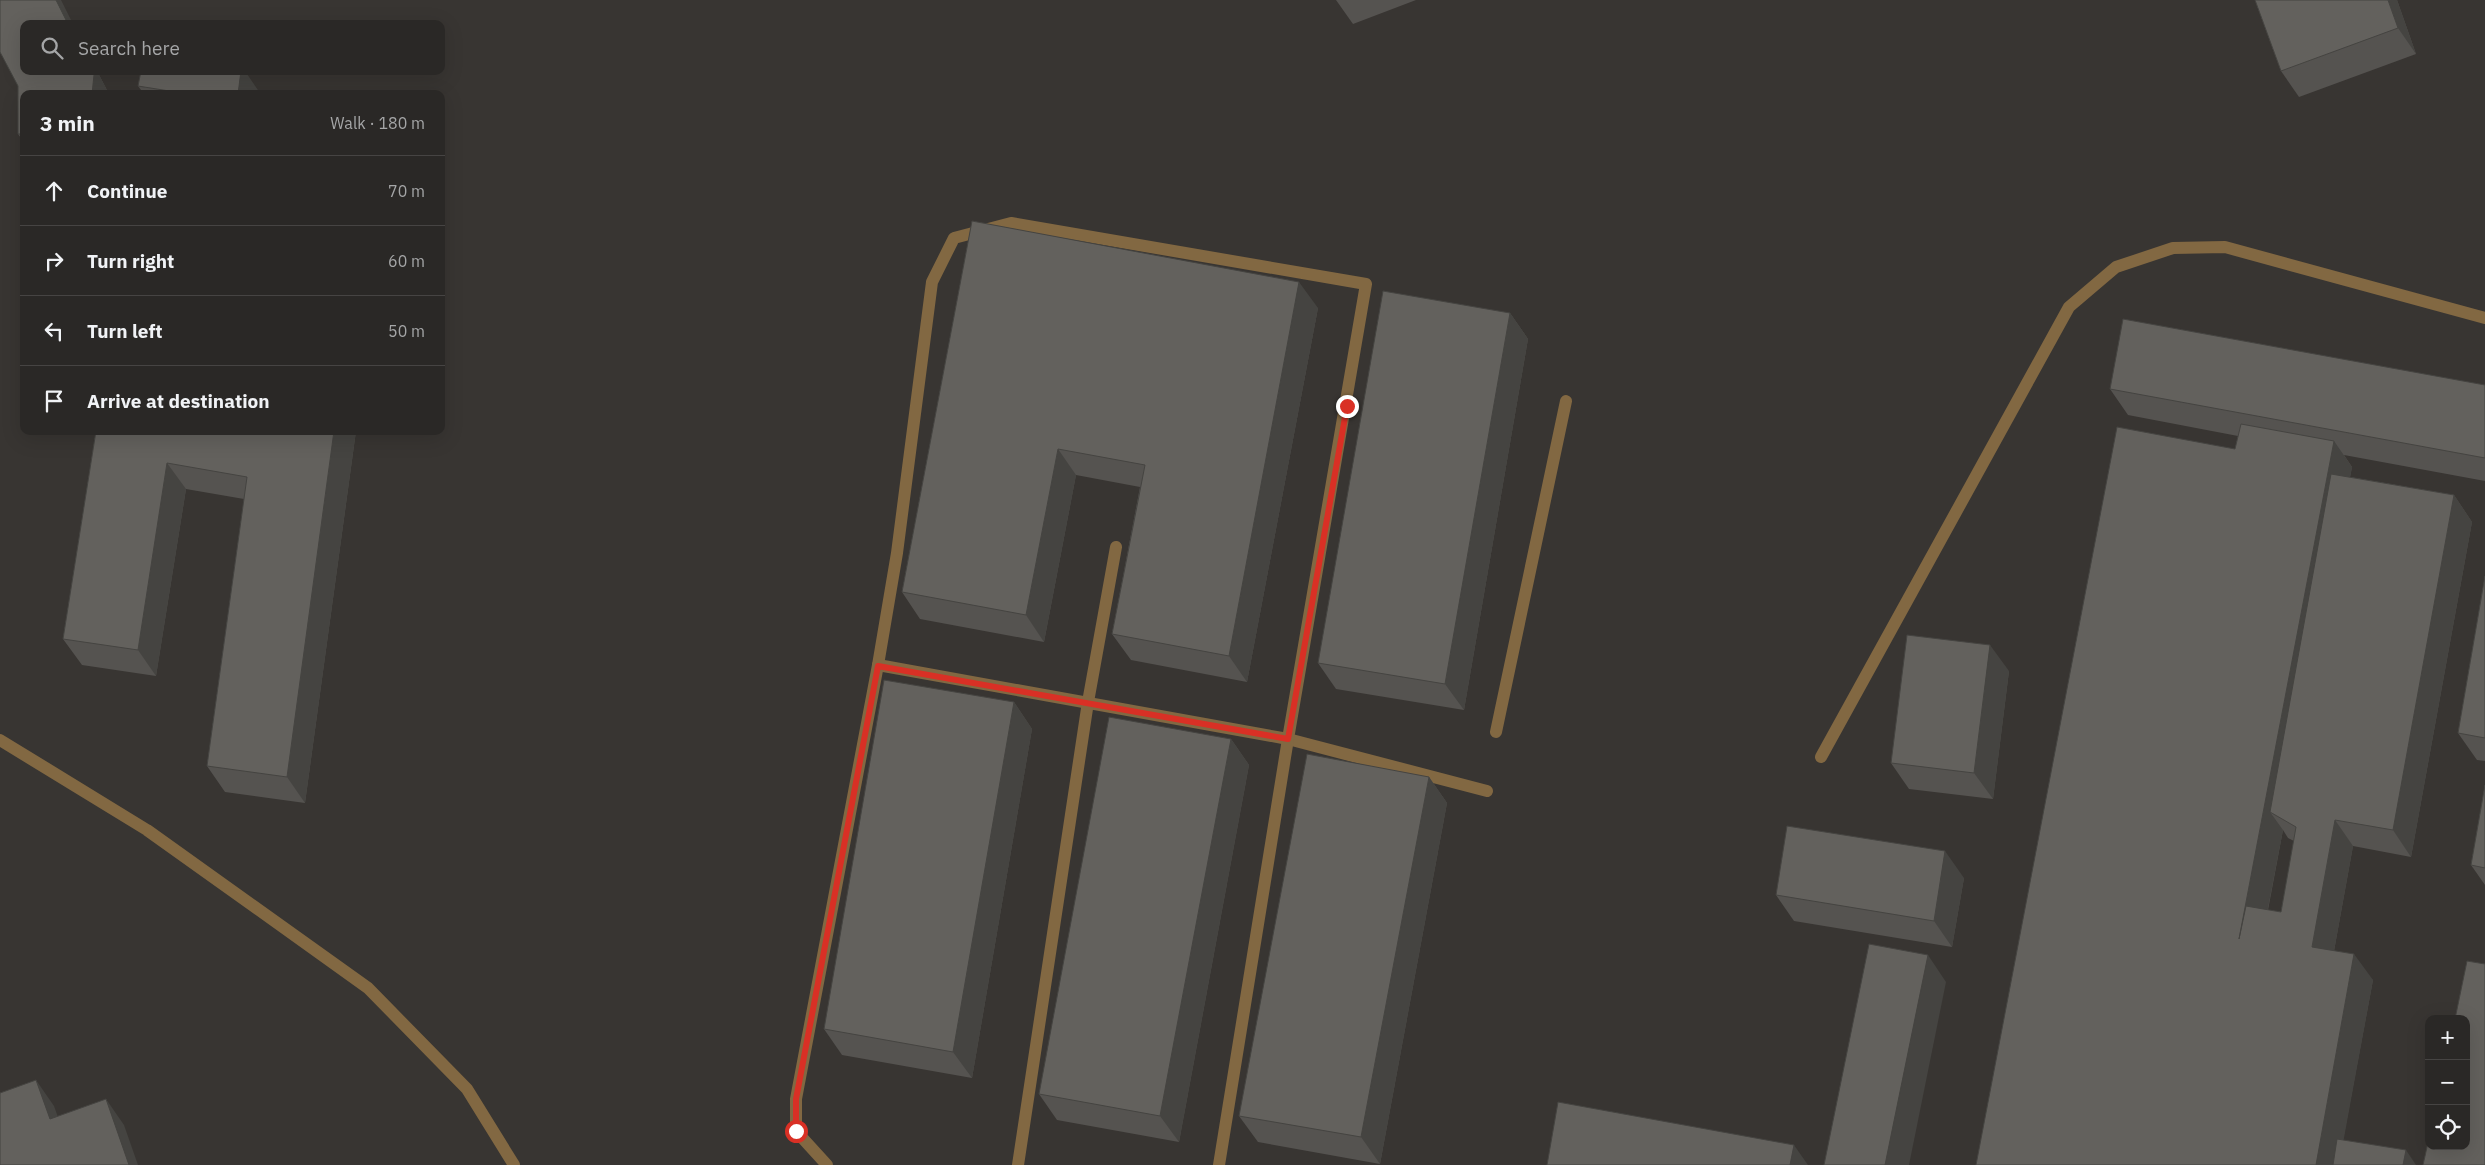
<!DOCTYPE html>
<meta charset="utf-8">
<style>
body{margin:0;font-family:"IBM Plex Sans",sans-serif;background:#32302e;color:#f1f3f6}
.controls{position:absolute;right:15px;bottom:15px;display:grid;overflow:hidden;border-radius:10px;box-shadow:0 5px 20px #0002}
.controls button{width:45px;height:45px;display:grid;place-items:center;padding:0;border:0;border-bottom:1px solid #464443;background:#2a2826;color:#f1f3f6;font:25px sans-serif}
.stop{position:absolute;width:15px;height:15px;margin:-11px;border:4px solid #d93025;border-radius:50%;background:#fff}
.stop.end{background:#d93025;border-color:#fff;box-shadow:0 1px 5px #0008}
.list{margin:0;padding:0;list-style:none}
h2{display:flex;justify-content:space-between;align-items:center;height:65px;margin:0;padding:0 20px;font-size:21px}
h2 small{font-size:16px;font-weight:400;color:#a5a6a7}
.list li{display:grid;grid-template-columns:32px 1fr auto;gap:15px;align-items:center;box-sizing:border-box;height:70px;padding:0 20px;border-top:1px solid #464443}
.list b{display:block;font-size:19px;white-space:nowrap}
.list em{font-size:16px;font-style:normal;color:#a5a6a7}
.icon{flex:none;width:28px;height:28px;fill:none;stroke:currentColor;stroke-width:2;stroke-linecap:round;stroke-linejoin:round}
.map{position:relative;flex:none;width:2485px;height:1165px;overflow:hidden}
.search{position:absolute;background:#2a2826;box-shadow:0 5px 20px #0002;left:20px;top:20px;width:425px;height:55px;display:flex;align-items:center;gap:12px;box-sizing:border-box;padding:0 18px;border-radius:10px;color:#a5a6a7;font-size:19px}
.panel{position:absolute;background:#2a2826;box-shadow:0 5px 20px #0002;left:20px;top:90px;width:425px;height:345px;border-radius:10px}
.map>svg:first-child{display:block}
</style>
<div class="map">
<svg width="2485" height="1165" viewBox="0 0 2485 1165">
<rect width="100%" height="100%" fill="#383532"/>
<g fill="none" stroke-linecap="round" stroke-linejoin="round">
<g stroke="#826842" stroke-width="12">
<polyline points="878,665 1288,739 1487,791"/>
<polyline points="1496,732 1566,401"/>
<polyline points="0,740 147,830 368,988 467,1089 514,1165"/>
<polyline points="1821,757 2069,307 2116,267 2173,248 2225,247 2485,318"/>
<polyline points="827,1165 796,1131 796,1099 878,665 897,553 932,282 954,238 1011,223 1366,284 1288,739 1219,1165"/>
<polyline points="1018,1165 1088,702 1116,547"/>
</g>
</g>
<g fill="#555350" fill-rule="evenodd">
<polygon points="1336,0 1416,0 1353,24"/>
<polygon points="2255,0 2397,0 2416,54 2299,97 2281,71"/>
<polygon points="24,71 97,71 109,94 24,94 24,142 18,134"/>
<polygon points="138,86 260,93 260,94 144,94"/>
<polygon points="972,221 1318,308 1247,682 1131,660 1112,634 1140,487 1076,475 1044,642 920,619 902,592"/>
<polygon points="1510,313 1528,339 1464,710 1336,689 1318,663"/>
<path d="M2485 385V481L2344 455 2352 467 2350 477 2454 495 2472 522 2411 857 2353 846 2334 951 2373 980 2343 1140 1976 1165 2235 449 2238 436 2128 415 2110 389ZM2283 830 2288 838 2294 841 2281 912 2268 910Z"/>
<polygon points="96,431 356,431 305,803 225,792 207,766 244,499 186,489 156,676 82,665 63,639"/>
<polygon points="2485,576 2485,761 2477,760 2458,733"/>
<polygon points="2009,671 1993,799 1909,789 1891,763"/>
<polygon points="1014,702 1032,729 972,1078 842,1055 824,1029"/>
<polygon points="1231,739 1249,765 1179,1142 1057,1120 1039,1094"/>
<polygon points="1429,777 1447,803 1380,1164 1258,1142 1239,1116"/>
<polygon points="2485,785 2485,885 2471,865"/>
<polygon points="1964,878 1952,947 1794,921 1776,895"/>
</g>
<g fill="#454441">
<polygon points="56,0 61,0 73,24 68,24"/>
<polygon points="2388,0 2397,0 2416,54 2398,28"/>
<polygon points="92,71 97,71 109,94 92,94"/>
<polygon points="241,71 245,71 260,93 260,94 238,94"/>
<polygon points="1299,282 1318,308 1247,682 1229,656"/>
<polygon points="1510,313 1528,339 1464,710 1445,684"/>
<polygon points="334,431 356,431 305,803 287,777"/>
<polygon points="2334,441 2352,467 2285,820 2270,812 2283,830 2257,965 2239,939"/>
<polygon points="1058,449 1076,475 1044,642 1026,615"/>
<polygon points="167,463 186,489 156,676 138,650"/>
<polygon points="2454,495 2472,522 2411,857 2393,830"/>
<polygon points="1990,645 2009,671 1993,799 1974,773"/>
<polygon points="1014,702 1032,729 972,1078 953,1052"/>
<polygon points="1231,739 1249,765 1179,1142 1160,1116"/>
<polygon points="1429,777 1447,803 1380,1164 1361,1137"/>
<polygon points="2335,820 2353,846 2330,973 2312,947"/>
<polygon points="1945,851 1964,878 1952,947 1934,921"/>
<polygon points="2354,954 2373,980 2339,1165 2316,1165"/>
<polygon points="1928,955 1946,982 1909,1165 1885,1165"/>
<polygon points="36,1080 54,1106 68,1145 50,1119"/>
<polygon points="106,1099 124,1125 138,1165 129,1165"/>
<polygon points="1794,1145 1808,1165 1790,1165"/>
<polygon points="2406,1150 2416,1165 2403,1165"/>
</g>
<g fill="#63615d" stroke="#454441">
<polygon points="0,0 56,0 68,24 24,24 24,71 92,71 94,75 92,94 24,94 24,134 18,134 18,86 0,52"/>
<polygon points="2255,0 2388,0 2398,28 2281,71"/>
<polygon points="141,71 241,71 238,94 188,94 138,86"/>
<polygon points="972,221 1299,282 1229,656 1112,634 1145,465 1058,449 1026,615 902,592"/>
<polygon points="1383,291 1510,313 1445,684 1318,663"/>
<polygon points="2123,319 2485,385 2485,458 2110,389"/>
<polygon points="2241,424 2334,441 2239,939 2246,906 2281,912 2296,827 2270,812 2331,474 2454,495 2393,830 2335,820 2312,947 2354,954 2316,1165 1976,1165 2117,427 2235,449"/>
<polygon points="96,431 334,431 287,777 207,766 247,477 167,463 138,650 63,639"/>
<polygon points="2485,576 2485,738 2458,733"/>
<polygon points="1907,635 1990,645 1974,773 1891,763"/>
<polygon points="884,680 1014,702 953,1052 824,1029"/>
<polygon points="1109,717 1231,739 1160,1116 1039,1094"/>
<polygon points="1307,754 1429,777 1361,1137 1239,1116"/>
<polygon points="2485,785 2485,868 2471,865"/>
<polygon points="1787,826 1945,851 1934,921 1776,895"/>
<polygon points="1869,944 1928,955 1885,1165 1824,1165"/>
<polygon points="2467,961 2485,964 2485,1165 2423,1165 2429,1138 2429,1146 2466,1146 2466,1019 2455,1019"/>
<polygon points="36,1080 50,1119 106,1099 129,1165 0,1165 0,1093"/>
<polygon points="1558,1102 1794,1145 1790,1165 1547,1165"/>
<polygon points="2337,1139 2406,1150 2403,1165 2333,1165"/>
</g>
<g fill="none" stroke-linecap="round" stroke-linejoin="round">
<polyline stroke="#d93025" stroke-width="6" points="796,1131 796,1099 878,666 1288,739 1347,406"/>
</g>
</svg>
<div class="controls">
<button>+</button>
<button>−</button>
<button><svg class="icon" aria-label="locate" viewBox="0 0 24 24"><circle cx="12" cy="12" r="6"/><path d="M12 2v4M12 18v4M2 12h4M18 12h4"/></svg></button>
</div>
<div class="stop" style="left:796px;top:1131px"></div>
<div class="stop end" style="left:1347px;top:406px"></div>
<div class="search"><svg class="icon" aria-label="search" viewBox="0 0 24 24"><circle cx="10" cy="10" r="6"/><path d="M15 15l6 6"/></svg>Search here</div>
<section class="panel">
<h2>3 min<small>Walk · 180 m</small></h2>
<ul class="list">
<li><svg class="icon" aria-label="ahead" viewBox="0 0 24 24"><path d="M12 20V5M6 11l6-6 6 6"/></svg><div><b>Continue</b></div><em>70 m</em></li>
<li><svg class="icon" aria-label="right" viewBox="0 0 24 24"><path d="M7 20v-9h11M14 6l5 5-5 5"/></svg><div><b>Turn right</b></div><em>60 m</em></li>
<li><svg class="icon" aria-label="left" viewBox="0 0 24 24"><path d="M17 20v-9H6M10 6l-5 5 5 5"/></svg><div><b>Turn left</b></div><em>50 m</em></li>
<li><svg class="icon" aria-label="arrive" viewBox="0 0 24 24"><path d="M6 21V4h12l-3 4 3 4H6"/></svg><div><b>Arrive at destination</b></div></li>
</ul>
</section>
</div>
